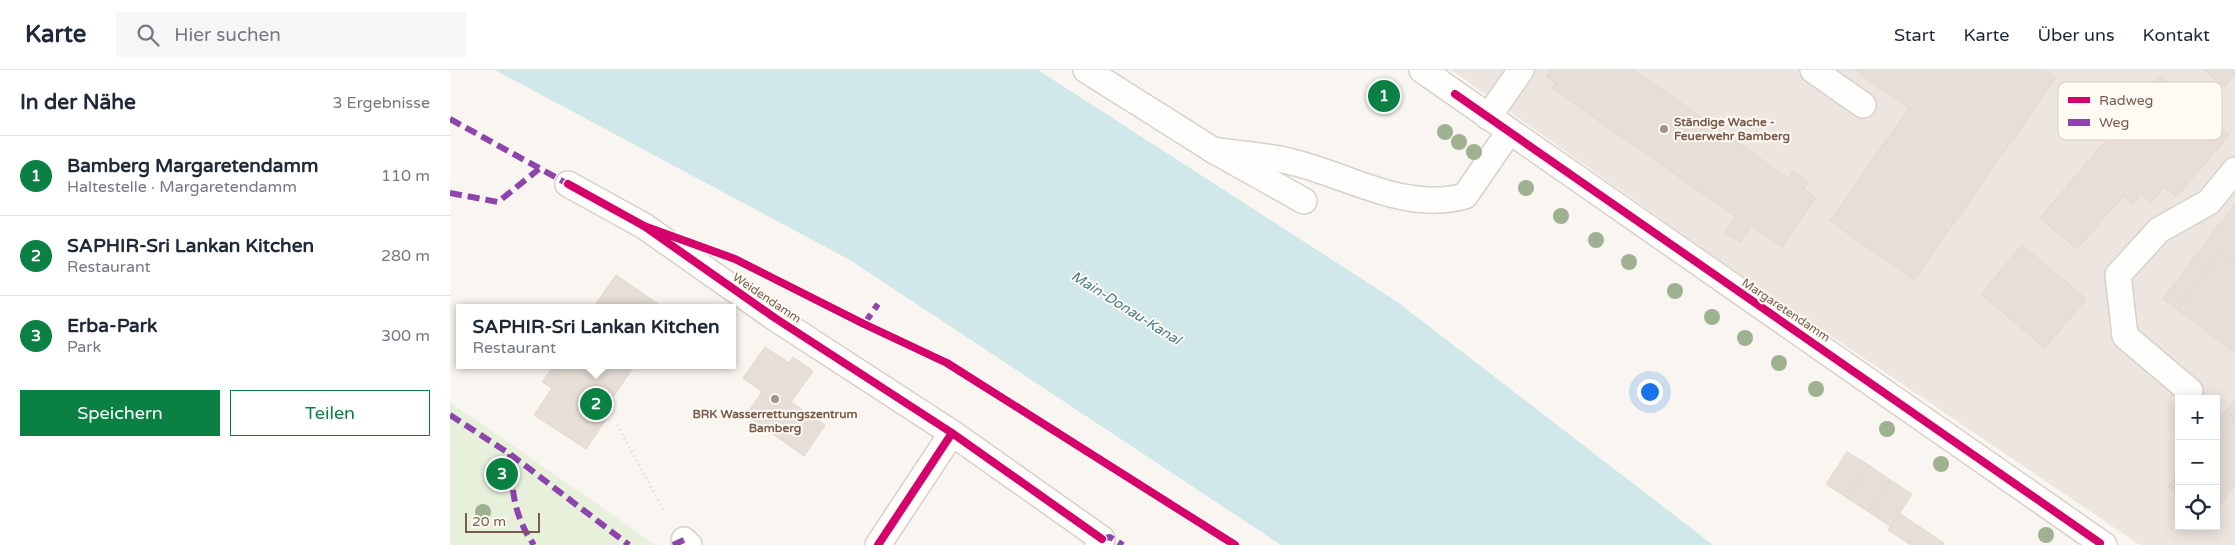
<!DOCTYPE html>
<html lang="de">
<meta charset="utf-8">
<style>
body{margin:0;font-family:"Varela Round",sans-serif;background:#f6f6f7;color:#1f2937}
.controls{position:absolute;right:15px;bottom:15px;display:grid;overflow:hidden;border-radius:0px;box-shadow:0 2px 12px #0003}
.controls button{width:45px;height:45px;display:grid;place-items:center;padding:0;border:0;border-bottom:1px solid #e0e1e3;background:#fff;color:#1f2937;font:25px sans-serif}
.scale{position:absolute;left:15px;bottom:12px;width:75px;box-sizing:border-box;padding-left:5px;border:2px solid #7a5c4d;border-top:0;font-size:14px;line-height:18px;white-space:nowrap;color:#7a5c4d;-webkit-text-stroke:4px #fffaf3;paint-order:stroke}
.you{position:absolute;left:1199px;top:321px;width:18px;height:18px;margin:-12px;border:4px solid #fff;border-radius:50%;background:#1a73e8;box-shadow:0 0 0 8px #1a73e833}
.badge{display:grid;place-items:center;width:32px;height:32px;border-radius:50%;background:#0b8043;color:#fff;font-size:16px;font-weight:700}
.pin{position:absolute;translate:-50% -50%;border:2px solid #fff;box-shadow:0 1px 5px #0006}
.popup{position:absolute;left:6px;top:234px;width:280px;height:65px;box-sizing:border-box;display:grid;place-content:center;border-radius:0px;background:#fff;filter:drop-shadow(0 1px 4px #0005);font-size:16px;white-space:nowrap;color:#747a83}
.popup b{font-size:19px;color:#1f2937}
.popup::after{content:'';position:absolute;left:50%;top:100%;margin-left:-10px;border:10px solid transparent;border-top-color:#fff}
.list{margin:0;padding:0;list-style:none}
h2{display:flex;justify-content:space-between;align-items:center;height:65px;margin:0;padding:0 20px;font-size:21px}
h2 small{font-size:16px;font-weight:400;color:#747a83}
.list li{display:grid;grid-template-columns:32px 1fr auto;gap:15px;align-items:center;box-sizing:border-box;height:80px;padding:0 20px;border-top:1px solid #e0e1e3}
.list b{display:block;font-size:19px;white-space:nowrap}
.list p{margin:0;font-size:16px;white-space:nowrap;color:#747a83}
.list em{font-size:16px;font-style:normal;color:#747a83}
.actions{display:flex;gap:10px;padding:15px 20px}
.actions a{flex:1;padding:11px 0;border:1px solid #0b8043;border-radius:0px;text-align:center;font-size:18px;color:#0b8043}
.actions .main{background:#0b8043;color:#fff}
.icon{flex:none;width:28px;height:28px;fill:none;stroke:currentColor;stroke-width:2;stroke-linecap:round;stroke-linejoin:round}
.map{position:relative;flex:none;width:1785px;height:475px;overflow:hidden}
header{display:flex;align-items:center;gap:30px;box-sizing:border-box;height:70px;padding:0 25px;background:#fff;border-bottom:1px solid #e0e1e3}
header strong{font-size:24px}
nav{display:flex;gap:28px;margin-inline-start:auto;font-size:18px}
.search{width:350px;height:45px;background:#f6f6f7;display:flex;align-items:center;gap:12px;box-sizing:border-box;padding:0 18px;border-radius:0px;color:#747a83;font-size:19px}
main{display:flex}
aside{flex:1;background:#fff}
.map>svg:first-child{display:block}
</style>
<header>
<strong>Karte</strong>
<div class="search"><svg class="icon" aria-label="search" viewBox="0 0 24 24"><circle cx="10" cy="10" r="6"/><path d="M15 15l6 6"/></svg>Hier suchen</div>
<nav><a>Start</a><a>Karte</a><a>Über uns</a><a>Kontakt</a></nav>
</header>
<main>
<aside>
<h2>In der Nähe<small>3 Ergebnisse</small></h2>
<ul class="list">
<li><span class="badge">1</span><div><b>Bamberg Margaretendamm</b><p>Haltestelle · Margaretendamm</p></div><em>110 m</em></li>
<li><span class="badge">2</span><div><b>SAPHIR-Sri Lankan Kitchen</b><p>Restaurant</p></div><em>280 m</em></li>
<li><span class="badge">3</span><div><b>Erba-Park</b><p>Park</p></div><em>300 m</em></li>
</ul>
<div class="actions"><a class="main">Speichern</a><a>Teilen</a></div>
</aside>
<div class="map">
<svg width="1785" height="475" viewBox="0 0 1785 475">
<rect width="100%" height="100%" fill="#f9f5f0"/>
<path fill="#ede5e0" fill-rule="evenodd" d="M1001 0H1785V475H1690L1269 190ZM1729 329H1766V456H1729Z"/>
<polygon fill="#e7f0db" points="0,332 206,475 0,475"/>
<polygon fill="#d0e8ea" points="45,0 588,0 946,231 1263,475 831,475 400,190"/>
<g fill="#e6ded7" stroke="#e2d8d2">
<polygon points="1101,0 1184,0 1338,108 1343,101 1359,112 1354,119 1366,128 1332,177 1302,156 1290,172 1275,162 1286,147 1102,18 1106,13 1096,6"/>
<polygon points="1405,0 1594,0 1606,8 1464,210 1380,151 1459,38"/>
<polygon points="1754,0 1785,0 1785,4 1774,17"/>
<polygon points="1711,6 1779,65 1726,127 1714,117 1701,132 1691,123 1682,134 1673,126 1627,179 1590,148"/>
<polygon points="1785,134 1785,195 1770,183 1727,239 1713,229"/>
<polygon points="1572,175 1636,229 1595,278 1531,224"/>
<polygon points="1770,183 1785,195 1785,283 1727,239"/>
<polygon points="166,205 214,238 143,238"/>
<polygon points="315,277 339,293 343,287 363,301 341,332 375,355 354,386 296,345 312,322 293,308"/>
<polygon points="104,295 185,295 154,340 159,345 136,379 84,345 102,318 92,312"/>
<polygon points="1785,330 1785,348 1776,341"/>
<polygon points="1776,341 1785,348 1785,415 1766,440 1766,354"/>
<polygon points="1397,382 1419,395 1397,428 1376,414"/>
<polygon points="1419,395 1440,410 1419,442 1397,428"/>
<polygon points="1729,403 1729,425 1718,417"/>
<polygon points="1440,410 1462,424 1441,457 1419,442"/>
<polygon points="1449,443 1494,473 1493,475 1461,475 1438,460"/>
</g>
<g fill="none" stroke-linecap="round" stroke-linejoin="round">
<defs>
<g id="minor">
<polyline points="636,0 763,80 854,131"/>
<polyline points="972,0 1654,475"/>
<polyline points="1363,0 1413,35"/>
<polyline points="1038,47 1071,0"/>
<path d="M763 80C788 84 814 85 838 91 897 104 953 143 1015 126L1059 62"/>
<polyline points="118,114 194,156 325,248 502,363 652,469 648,475"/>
<polyline points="1740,321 1675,266 1668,205 1709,160 1759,132 1785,100"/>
<polyline points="234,470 239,475"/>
<polyline points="428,475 502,363"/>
</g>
</defs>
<use href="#minor" stroke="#d7d1cb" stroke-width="28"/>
<polyline stroke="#dcd5d0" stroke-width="3" stroke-dasharray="1 4" stroke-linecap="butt" points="167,355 213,439"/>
<use href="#minor" stroke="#fefefd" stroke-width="25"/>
<g stroke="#8e44ad" stroke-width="6" stroke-dasharray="12 6" stroke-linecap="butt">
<polyline points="0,49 118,114"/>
<polyline points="0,123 48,132 89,99"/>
<polyline points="414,254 428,234"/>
<polyline points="0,345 60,384 179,475"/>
<path d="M60 384C62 419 63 445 84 475"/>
<polyline points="652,469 660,467 673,475"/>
<polyline points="223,475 234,470"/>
</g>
<defs>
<g id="cycleway">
<polyline points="1005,24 1650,473"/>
<polyline points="118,114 194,156 325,248 502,363 652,469"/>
<polyline points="194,156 285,189 414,254 497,293 785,475"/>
<polyline points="428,475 502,363"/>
</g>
</defs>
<use href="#cycleway" stroke="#fffaf3" stroke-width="11"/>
<use href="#cycleway" stroke="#d6006c" stroke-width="8"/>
</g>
<g fill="#9eb190">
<circle cx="995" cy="62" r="8"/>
<circle cx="1009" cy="72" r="8"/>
<circle cx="1024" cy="82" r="8"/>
<circle cx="1076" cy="118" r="8"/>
<circle cx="1111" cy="146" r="8"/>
<circle cx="1146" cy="170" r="8"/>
<circle cx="1179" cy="192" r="8"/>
<circle cx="1225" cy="221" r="8"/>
<circle cx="1262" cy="247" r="8"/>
<circle cx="1295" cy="268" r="8"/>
<circle cx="1329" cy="293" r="8"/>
<circle cx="1366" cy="319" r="8"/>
<circle cx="1437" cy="359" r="8"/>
<circle cx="1491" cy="394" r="8"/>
<circle cx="33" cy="442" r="8"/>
<circle cx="1596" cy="465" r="8"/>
</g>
<g fill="#a69286" stroke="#fffaf3" stroke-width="2">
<circle cx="1214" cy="59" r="5"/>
<circle cx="325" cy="329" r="5"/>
</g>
<g text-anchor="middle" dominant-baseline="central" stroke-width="4" stroke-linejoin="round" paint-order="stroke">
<g font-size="12" font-weight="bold" fill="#7a5c4d" stroke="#fffaf3" text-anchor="start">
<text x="1224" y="52">Ständige Wache -<tspan x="1224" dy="14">Feuerwehr Bamberg</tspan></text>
<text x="325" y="344" text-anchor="middle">BRK Wasserrettungszentrum<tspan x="325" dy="14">Bamberg</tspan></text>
</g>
<g font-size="12" fill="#7a5c4d" stroke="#fffaf3">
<text transform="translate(317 228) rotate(34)">Weidendamm</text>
<text transform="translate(1336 240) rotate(34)">Margaretendamm</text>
</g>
<g font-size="14" font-style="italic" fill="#437c86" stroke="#fffaf3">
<text transform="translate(676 238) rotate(32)">Main-Donau-Kanal</text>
</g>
</g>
<rect x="1608" y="12" width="164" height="58" rx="8" fill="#fffaf3" stroke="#d7cbc1" stroke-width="1"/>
<rect x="1618" y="27" width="22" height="6" fill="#d6006c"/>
<rect x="1618" y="49" width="22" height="7" fill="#8e44ad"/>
<g font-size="14" fill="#7a5c4d">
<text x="1649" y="35">Radweg</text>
<text x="1649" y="57">Weg</text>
</g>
</svg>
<div class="controls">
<button>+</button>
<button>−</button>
<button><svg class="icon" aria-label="locate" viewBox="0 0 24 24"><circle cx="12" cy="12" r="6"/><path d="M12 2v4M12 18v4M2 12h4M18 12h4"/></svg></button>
</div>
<div class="scale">20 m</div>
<div class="you"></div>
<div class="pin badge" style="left:934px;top:26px">1</div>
<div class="pin badge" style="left:146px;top:334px">2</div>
<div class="popup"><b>SAPHIR-Sri Lankan Kitchen</b>Restaurant</div>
<div class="pin badge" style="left:52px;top:404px">3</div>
</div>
</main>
